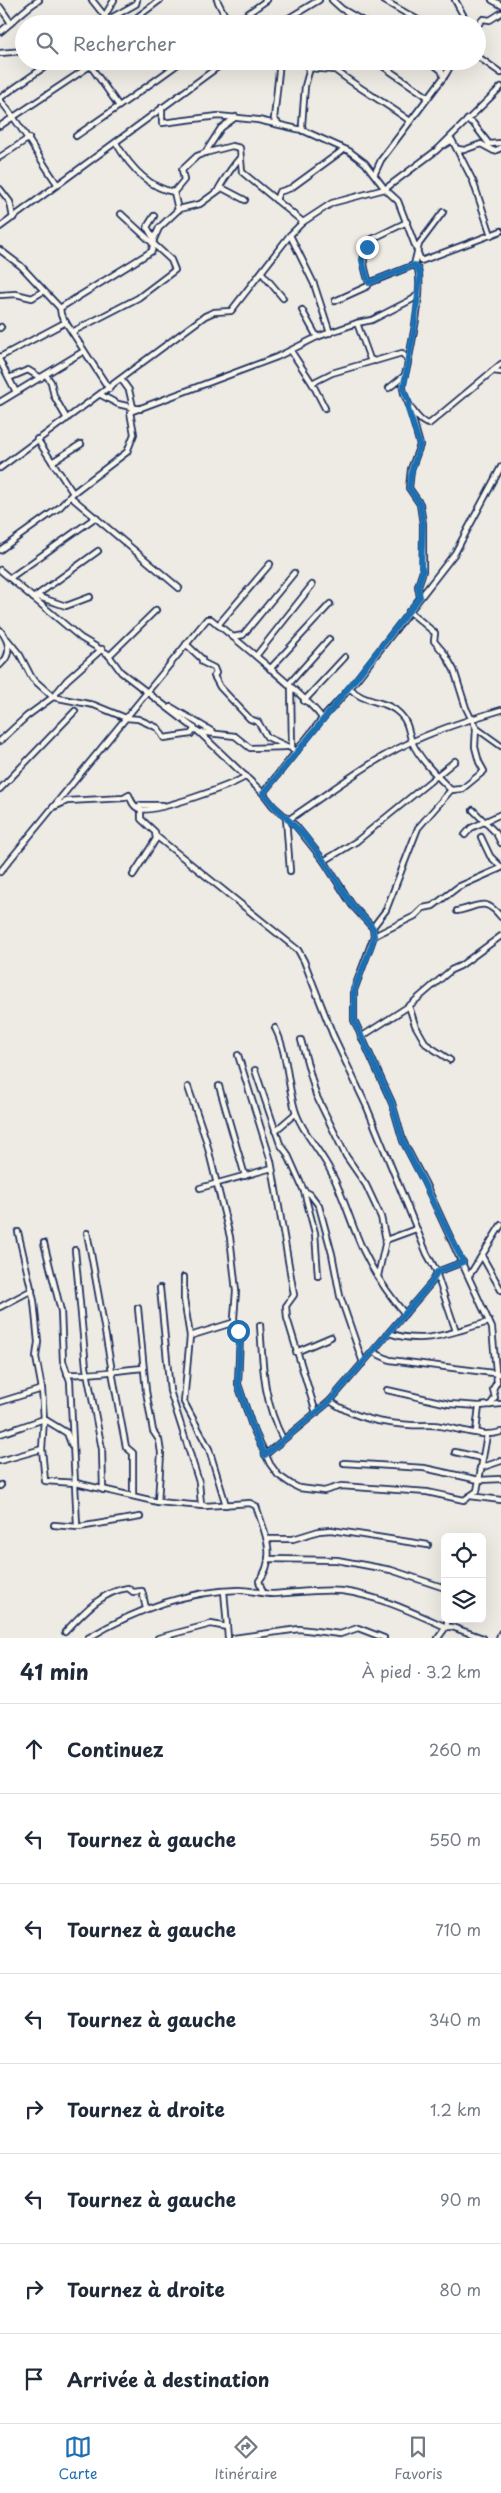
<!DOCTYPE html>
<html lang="fr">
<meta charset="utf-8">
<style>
body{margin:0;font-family:"Playpen Sans",sans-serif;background:#f2f2f3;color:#1f2937}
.controls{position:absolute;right:15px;bottom:15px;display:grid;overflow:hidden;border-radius:8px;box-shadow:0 5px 20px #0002}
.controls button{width:45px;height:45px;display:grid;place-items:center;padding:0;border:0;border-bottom:1px solid #e0e1e3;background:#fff;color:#1f2937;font:25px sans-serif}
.stop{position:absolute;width:15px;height:15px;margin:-11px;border:4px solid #1f6fb2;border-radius:50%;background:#fff}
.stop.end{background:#1f6fb2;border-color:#fff;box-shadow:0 1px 5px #0008}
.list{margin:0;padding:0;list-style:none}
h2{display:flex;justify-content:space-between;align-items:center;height:65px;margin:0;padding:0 20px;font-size:21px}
h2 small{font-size:16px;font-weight:400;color:#747a83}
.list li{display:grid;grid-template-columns:32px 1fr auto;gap:15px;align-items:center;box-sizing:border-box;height:90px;padding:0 20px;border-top:1px solid #e0e1e3}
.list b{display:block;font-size:19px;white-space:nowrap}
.list em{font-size:16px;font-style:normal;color:#747a83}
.icon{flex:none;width:28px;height:28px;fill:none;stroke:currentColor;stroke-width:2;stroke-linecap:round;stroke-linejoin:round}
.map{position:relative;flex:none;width:501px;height:1638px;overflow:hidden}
.search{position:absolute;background:#fff;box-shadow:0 5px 20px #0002;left:15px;right:15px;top:15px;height:55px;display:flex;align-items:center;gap:12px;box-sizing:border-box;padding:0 18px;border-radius:28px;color:#747a83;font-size:19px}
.sheet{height:785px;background:#fff}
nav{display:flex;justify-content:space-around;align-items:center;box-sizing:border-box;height:70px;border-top:1px solid #e0e1e3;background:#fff;font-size:14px;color:#747a83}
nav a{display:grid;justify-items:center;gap:2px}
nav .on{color:#1f6fb2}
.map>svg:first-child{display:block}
</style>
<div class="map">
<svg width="501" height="1638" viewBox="0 0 501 1638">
<rect width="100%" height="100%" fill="#eeebe4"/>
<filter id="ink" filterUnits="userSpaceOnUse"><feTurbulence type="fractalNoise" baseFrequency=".02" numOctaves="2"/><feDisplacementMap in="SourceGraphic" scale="10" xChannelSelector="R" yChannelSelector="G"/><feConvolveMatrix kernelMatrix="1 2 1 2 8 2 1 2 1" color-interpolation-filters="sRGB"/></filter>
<g filter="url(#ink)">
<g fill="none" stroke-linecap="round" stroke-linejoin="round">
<defs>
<g id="minor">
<polyline points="92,0 111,24"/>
<polyline points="217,0 229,24"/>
<polyline points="332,0 342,9 368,24"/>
<polyline points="383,0 425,24"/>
<polyline points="455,0 468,24"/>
<polyline points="492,0 501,5"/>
<polyline points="0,7 11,23"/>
<polyline points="104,17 114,0"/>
<polyline points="100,24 136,4 137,0"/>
<polyline points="128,24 160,0"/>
<polyline points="233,24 267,0"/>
<polyline points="279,24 319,0"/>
<polyline points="477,26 483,19 490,20 501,13"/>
<path d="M0 32C14 21 24 9 39 0"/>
<polyline points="0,53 24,51"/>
<polyline points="477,56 501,73"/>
<polyline points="40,61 42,69"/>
<polyline points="87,61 119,106"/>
<path d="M324 61C350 84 382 100 410 121"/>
<polyline points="375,61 428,97"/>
<polyline points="429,61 441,70 444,77"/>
<polyline points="308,68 334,70"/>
<polyline points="0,98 53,61"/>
<path d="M0 100C23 127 38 157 58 185"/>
<polyline points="162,107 162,123 218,116 258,120 302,130 349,151 365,163 385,189 398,201 421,261 501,231"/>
<polyline points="467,120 473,123 489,144 501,143"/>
<polyline points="278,123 274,119 280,61"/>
<polyline points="0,126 90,66"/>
<polyline points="303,131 302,125 305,86 312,61"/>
<path d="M76 136C112 111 147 87 182 61"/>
<path d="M116 143C129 165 148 188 174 192"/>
<polyline points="444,145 452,140 473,181 491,235"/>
<polyline points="458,149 464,150 481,144 494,151 501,148"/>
<polyline points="205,153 232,146 240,148 242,172 303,222"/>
<polyline points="0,157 29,138"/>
<polyline points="375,173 381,160 446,74 453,61"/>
<path d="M219 188C225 178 232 167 239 159"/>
<polyline points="0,189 10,202 13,218"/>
<polyline points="276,200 279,192 291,188 343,150"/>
<polyline points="178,210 174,192 184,180 182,170 197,156 205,153 221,128 236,117"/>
<path d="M443 212 419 244 414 265 418 269C423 292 413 337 408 362 407 371 402 379 403 388 404 399 418 423 429 424L501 364"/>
<polyline points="0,227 226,61"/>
<polyline points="290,235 314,284 330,333"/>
<polyline points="154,239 159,228 179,209 200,204 222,188 245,200"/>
<polyline points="0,250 21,266 60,308 61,315 109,389"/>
<polyline points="262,273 283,298"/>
<path d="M369 283C364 266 359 254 372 239L407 222"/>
<polyline points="0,295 16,294 32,298 42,292"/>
<polyline points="335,301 368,286 369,283 414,265"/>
<polyline points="60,308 152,251 154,239 147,227 154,216"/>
<polyline points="302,310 317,337"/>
<polyline points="357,323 370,359 375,361 402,353 408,360"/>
<polyline points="0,328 1,327"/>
<polyline points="72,332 138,298 175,270 171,260 121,214"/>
<polyline points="291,351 312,383 325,408"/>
<polyline points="0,357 66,322"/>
<polyline points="0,361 16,392"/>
<polyline points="493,371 501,372"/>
<polyline points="46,375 51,382 54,396 67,419"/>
<polyline points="9,378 28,370 41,378"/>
<polyline points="121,379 129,390 133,407"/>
<polyline points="312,383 332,373 373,361"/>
<polyline points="389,388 404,376"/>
<polyline points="101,395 118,404 140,409"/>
<polyline points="0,402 84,351"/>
<polyline points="409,405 420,445 411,469 409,488 420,504 423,524 423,571 418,586 420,597"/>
<polyline points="52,462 81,444"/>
<polyline points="0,468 205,316 214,312 231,311 290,235 303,222 332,203 385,189 437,150 501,87"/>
<polyline points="73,493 127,452 134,434 130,412 277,357 317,337 357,323 372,320 413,299 418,294"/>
<polyline points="71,497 179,588"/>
<polyline points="0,550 60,507 73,493 37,439"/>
<polyline points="0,570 81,638 108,654 121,672 199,732 263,793 273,806 296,826 324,861 357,841 455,761"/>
<polyline points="10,578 96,517"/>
<polyline points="36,596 66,606 90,597"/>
<polyline points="33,598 98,551"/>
<polyline points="409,611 435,633 434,641 445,654 454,670 466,708 476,728 475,747 479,762 484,771 462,789 451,790"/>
<polyline points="218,625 270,564"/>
<path d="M0 630C9 641 13 654 0 665"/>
<polyline points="233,637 243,635 294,573"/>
<polyline points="7,639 20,655 32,678 53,697 94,705 126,718 138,719 158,728 164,738 191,734 195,728"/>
<polyline points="186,644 202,659 202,662 214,668 216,673 214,676 220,687 250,719 258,722 267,737 297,751"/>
<polyline points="109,656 156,610"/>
<polyline points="256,656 312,585"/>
<polyline points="270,669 330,604"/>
<polyline points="288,685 329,639"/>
<polyline points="291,688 292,749"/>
<path d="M350 688C363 704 386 699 400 714 409 723 408 732 412 742 420 760 438 777 451 790"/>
<polyline points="304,701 345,657"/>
<polyline points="171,707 213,732"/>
<polyline points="476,728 501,746"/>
<polyline points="199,732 235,736 250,748 286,747"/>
<polyline points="0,741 27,716 53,697 67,680 102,649"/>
<polyline points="0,789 75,711"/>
<polyline points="451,790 418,828 386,910 373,927 374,936 354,990 354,1020 392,1103 403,1141 425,1183 492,1328 497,1382 493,1389 495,1398 490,1405"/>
<polyline points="263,793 322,719 350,688 455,553 501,467"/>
<path d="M56 806 67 801 124 798 129 795C131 800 133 807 140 809 151 814 235 785 246 776"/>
<polyline points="138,807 140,805 163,805"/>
<polyline points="473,810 496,833 501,843"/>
<polyline points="286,818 290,871"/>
<path d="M288 820C320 799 351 775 384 756 420 735 461 722 501 710"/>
<polyline points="465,835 471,828 501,814"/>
<polyline points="156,836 298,950 304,961 333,1035 366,1105 427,1254 437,1272 433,1281 330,1401 265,1455"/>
<polyline points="481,837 490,856 501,867"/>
<polyline points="324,861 352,905 373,928"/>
<path d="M0 872 207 619H211C227 632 319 707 322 719"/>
<polyline points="133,875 156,839 155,832 141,819 141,809"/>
<path d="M457 911C479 907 484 896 501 917"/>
<polyline points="374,936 415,916 423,908 433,906 458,887 501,868"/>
<polyline points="409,1006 415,1025 426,1044 450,1060"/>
<path d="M275 1028C288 1053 287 1086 296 1113 304 1135 321 1151 331 1172 344 1197 351 1224 363 1250 374 1273 388 1294 405 1314"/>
<polyline points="361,1037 409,1006 451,970 460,966 501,936"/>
<polyline points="301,1040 316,1095 346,1156 366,1185 381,1217 386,1240 378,1276"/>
<polyline points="238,1055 271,1161 294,1295 286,1306 287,1318 316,1413"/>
<polyline points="255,1070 280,1144 287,1153 304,1191 315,1233 318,1276"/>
<polyline points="219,1086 245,1176"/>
<polyline points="188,1087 206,1140 230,1237 236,1291 234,1318 236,1328 240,1335 238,1384 252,1426 270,1464 278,1475 291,1484 299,1488 324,1491 341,1486 427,1492 464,1500 477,1491 487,1435"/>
<polyline points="275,1131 296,1113"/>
<polyline points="200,1188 272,1168"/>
<polyline points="304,1191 310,1194 319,1206 332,1254 340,1296 363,1363"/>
<polyline points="18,1232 34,1301 38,1342 36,1357 42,1389 44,1419 42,1449 45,1481 76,1483 158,1502 203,1506"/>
<path d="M87 1233C101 1304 112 1376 126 1447L133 1453V1496"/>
<polyline points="386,1240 416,1229"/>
<polyline points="44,1243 61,1311 63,1361 70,1381 77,1525 79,1527 140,1517"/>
<polyline points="75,1250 86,1367 102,1449 103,1490"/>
<polyline points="482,1256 501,1290"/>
<polyline points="437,1272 463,1262"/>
<polyline points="437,1275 456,1331"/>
<polyline points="469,1276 501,1225"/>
<polyline points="184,1277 184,1299 190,1336 184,1402 209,1449 226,1505"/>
<path d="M160 1288 170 1391 199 1482 201 1504 205 1506 250 1503 256 1506C264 1531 278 1557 259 1581L263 1593"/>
<polyline points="0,1307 32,1290"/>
<polyline points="138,1308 146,1391 153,1431 159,1440 161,1453 158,1502"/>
<path d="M260 1325C263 1366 263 1401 283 1439"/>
<path d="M389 1333C425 1346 454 1331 489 1322"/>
<polyline points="190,1336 235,1322"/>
<polyline points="296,1352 331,1337"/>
<polyline points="373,1352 390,1360 501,1374"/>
<path d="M67 1374C93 1376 118 1370 143 1368"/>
<polyline points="387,1390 449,1404 479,1406 501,1404"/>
<path d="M330 1401C355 1418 379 1423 410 1425 420 1426 430 1424 440 1426 461 1429 481 1438 501 1432"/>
<polyline points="0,1402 42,1389"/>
<polyline points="479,1406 476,1432 480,1433"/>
<polyline points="0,1434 44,1419 67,1433 72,1446"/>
<polyline points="455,1452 482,1458"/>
<polyline points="0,1461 42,1449"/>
<polyline points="344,1463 424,1468 479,1480 501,1479"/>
<polyline points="480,1468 501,1461"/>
<polyline points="0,1486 1,1485"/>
<polyline points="470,1496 501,1500"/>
<polyline points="54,1525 78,1527"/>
<polyline points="268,1539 293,1539 319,1531 331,1530 428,1545"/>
<polyline points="268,1559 337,1560 391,1570 445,1588"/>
<polyline points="224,1591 228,1638"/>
<path d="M65 1632C82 1614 102 1591 128 1588L133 1592 142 1591 146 1608"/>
<path d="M88 1638C135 1610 184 1591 239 1590 251 1590 262 1594 273 1594 296 1593 318 1589 342 1591 379 1596 412 1612 446 1627L448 1619"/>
<polyline points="158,1638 211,1624 227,1627"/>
<polyline points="234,1638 299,1629 340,1634 358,1628 384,1638"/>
<polyline points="438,1638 446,1627 452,1627 483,1638"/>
<polyline points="499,1638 501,1633"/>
</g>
</defs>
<use href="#minor" stroke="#1b2f5e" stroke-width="8"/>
<use href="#minor" stroke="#fbf7ec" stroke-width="4.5"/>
</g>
</g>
<g fill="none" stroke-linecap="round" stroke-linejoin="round" filter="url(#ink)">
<path stroke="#1f6fb2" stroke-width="6" d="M238 1331 240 1336 238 1384 252 1426 265 1455 330 1401 432 1282 437 1272 463 1262 403 1141 392 1103 354 1020V990L371 947 374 936 373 928 352 905 324 861 305 836 274 806 263 793C317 729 368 663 420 597L418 586 423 570 421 567 423 524 420 504 409 488 412 469 420 445 408 409 409 402 403 389 414 331 420 275 418 269 414 265 369 283 362 260 367 247"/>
</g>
</svg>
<div class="controls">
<button><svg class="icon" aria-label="locate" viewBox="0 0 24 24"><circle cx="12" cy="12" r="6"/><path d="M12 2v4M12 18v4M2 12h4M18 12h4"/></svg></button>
<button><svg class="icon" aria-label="layers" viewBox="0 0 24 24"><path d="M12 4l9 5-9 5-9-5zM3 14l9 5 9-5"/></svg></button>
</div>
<div class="stop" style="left:238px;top:1331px"></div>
<div class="stop end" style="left:367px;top:247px"></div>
<div class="search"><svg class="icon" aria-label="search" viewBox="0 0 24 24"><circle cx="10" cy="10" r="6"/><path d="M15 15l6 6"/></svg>Rechercher</div>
</div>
<section class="sheet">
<h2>41 min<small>À pied · 3.2 km</small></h2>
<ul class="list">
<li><svg class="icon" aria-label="ahead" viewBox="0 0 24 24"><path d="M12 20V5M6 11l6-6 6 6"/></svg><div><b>Continuez</b></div><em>260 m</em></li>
<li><svg class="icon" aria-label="left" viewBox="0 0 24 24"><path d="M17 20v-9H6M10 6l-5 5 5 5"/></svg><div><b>Tournez à gauche</b></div><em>550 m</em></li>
<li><svg class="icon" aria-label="left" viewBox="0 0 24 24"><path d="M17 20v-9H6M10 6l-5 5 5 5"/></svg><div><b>Tournez à gauche</b></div><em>710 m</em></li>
<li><svg class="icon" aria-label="left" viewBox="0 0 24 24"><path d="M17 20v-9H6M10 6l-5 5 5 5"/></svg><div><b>Tournez à gauche</b></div><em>340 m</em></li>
<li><svg class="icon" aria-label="right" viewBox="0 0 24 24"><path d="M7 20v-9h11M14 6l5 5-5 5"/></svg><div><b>Tournez à droite</b></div><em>1.2 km</em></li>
<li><svg class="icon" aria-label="left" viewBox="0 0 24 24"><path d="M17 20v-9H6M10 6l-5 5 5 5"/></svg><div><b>Tournez à gauche</b></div><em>90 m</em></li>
<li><svg class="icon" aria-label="right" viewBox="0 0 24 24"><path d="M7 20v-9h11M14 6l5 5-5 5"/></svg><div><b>Tournez à droite</b></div><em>80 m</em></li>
<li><svg class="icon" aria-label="arrive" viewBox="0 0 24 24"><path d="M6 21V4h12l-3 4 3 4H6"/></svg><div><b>Arrivée à destination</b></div></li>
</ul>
</section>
<nav>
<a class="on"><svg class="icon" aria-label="map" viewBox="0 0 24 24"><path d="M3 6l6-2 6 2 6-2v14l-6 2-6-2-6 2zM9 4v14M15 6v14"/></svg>Carte</a>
<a><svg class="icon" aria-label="directions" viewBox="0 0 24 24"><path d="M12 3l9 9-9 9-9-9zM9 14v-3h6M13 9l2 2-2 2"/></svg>Itinéraire</a>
<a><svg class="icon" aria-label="saved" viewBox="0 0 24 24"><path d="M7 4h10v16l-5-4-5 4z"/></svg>Favoris</a>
</nav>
